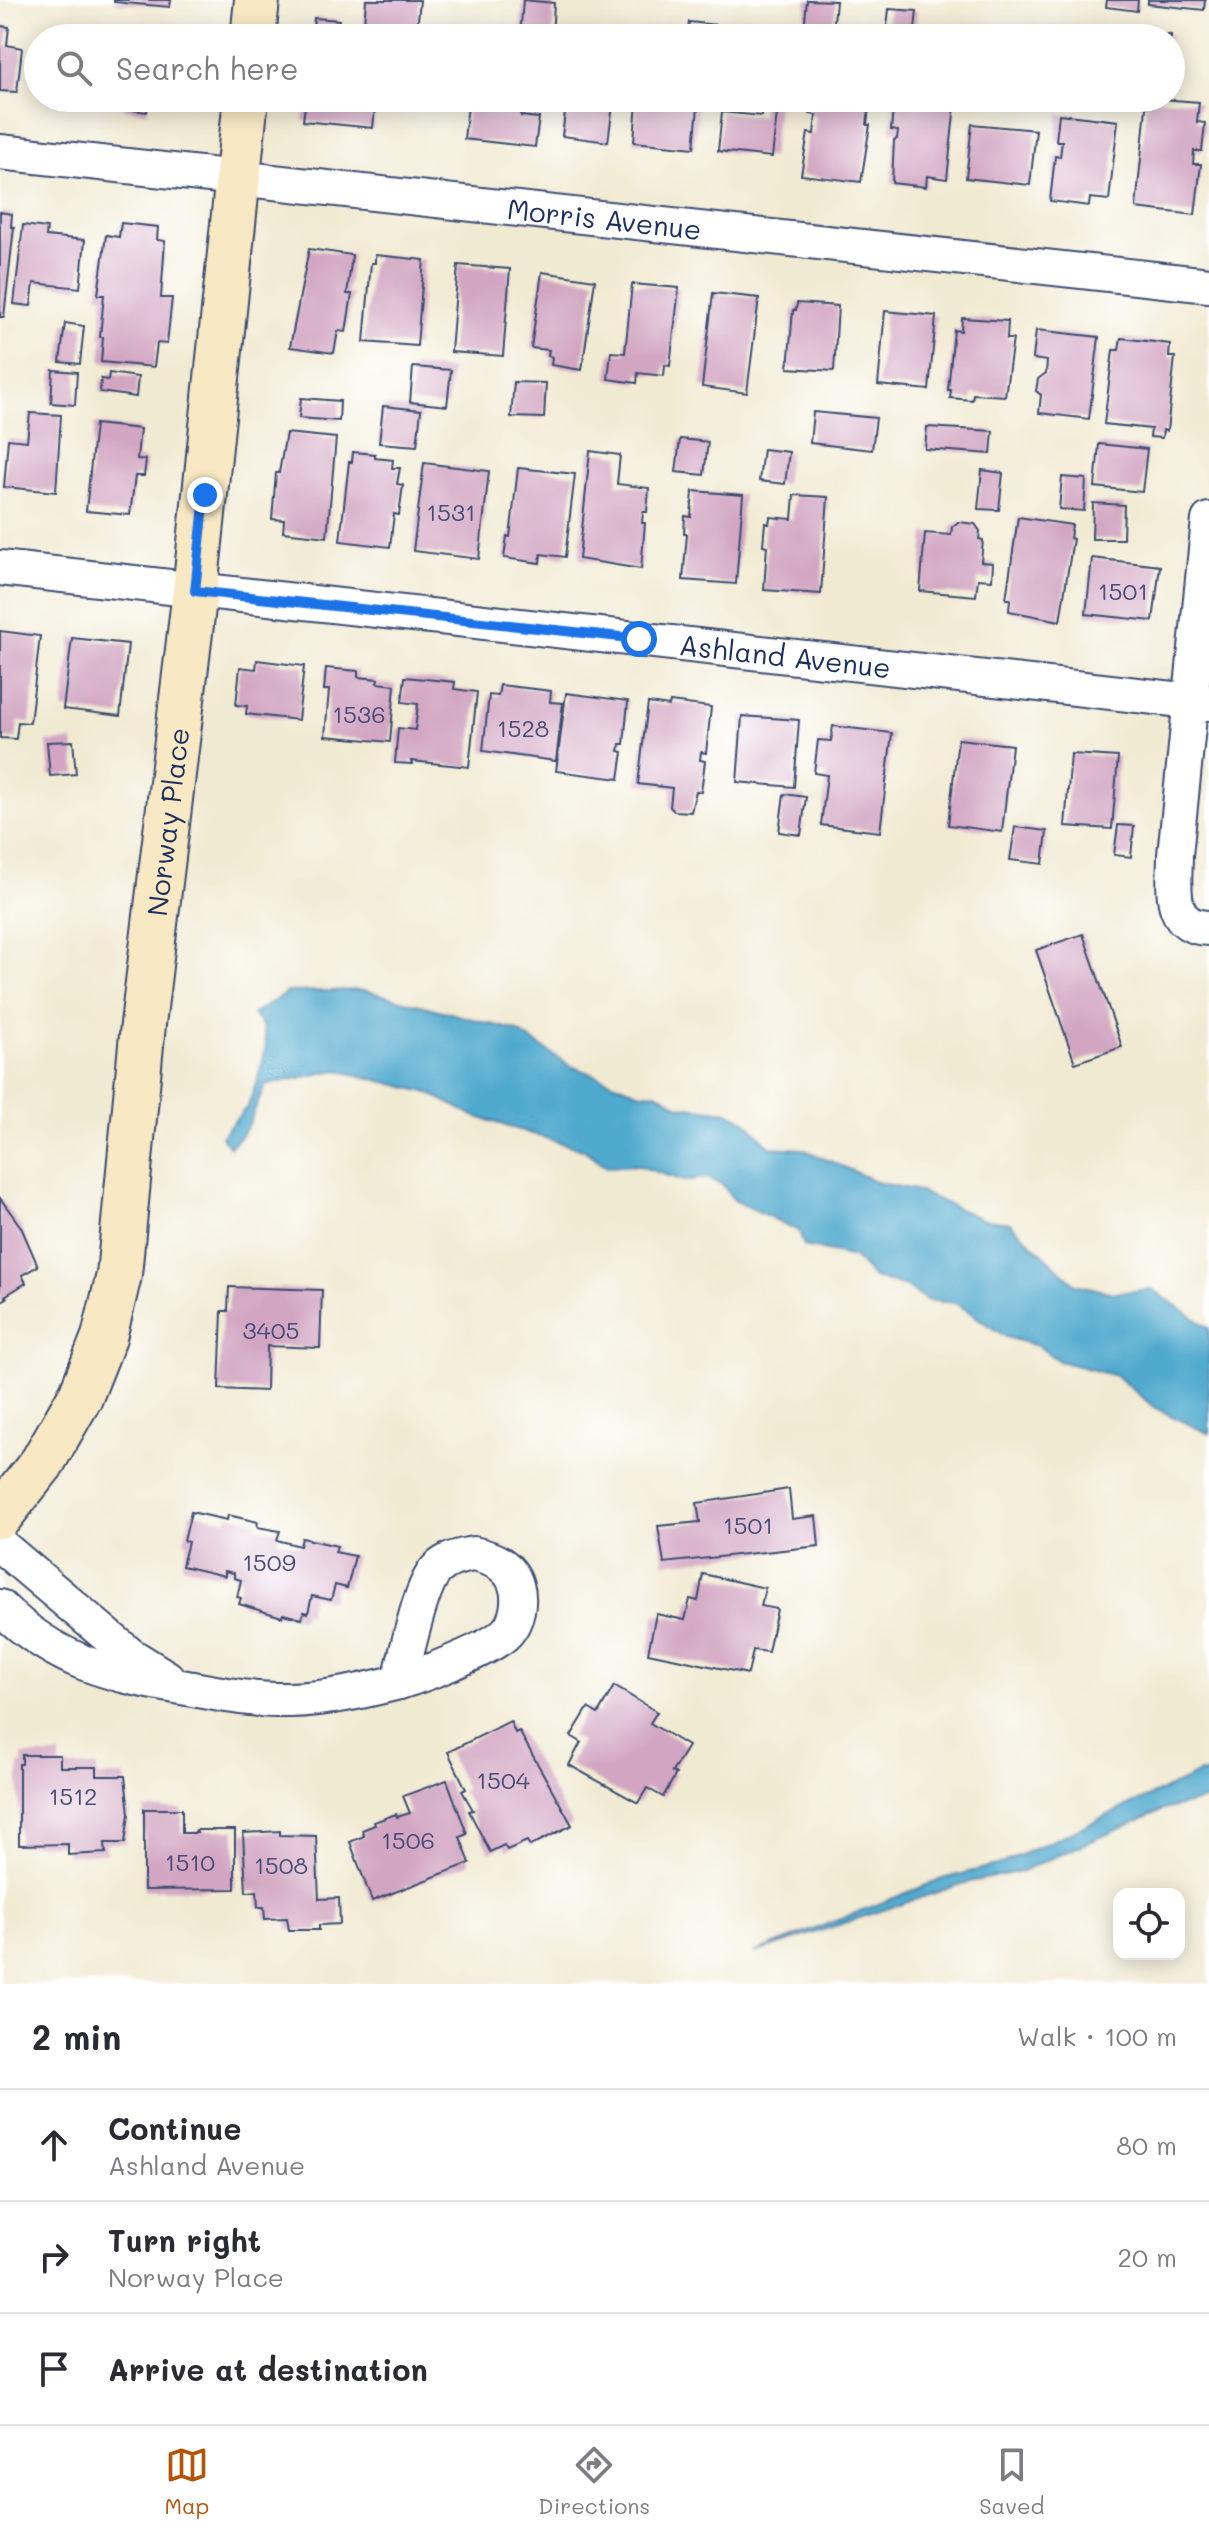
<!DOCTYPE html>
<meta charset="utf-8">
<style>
body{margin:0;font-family:Mali,sans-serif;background:#f7f7f7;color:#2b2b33}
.controls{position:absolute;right:24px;bottom:24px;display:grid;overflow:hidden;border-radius:16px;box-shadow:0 4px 20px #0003}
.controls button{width:72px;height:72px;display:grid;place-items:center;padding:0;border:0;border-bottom:2px solid #e1e1e2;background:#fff;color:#2b2b33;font:40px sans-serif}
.stop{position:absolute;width:24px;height:24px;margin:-18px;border:6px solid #1a73e8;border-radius:50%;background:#fff}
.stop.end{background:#1a73e8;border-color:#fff;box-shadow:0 2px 8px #0008}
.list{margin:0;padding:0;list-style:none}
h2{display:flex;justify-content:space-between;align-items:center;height:104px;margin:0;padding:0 32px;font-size:34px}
h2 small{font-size:26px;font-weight:400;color:#7c7c81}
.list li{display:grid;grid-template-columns:52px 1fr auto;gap:24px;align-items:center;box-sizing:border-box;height:112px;padding:0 32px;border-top:2px solid #e1e1e2}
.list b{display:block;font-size:30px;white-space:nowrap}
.list p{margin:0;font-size:26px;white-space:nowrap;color:#7c7c81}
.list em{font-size:26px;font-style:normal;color:#7c7c81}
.icon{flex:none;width:44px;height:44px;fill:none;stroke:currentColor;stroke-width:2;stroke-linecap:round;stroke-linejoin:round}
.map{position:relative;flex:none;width:1209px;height:1984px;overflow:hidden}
.search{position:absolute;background:#fff;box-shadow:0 4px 20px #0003;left:24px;right:24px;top:24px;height:88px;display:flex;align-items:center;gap:20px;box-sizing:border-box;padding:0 28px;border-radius:44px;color:#7c7c81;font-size:30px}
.sheet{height:440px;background:#fff}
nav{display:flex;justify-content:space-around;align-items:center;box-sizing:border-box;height:112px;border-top:2px solid #e1e1e2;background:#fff;font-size:22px;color:#7c7c81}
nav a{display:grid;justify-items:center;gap:4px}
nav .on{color:#b45309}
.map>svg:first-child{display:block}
</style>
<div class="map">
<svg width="1209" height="1984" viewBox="0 0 1209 1984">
<rect width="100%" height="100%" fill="#fff"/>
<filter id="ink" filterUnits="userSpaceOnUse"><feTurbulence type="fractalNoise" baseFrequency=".0125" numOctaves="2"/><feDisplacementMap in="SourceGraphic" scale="16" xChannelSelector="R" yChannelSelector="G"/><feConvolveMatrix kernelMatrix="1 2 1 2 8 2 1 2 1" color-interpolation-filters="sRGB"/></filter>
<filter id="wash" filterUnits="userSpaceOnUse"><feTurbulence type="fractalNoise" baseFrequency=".006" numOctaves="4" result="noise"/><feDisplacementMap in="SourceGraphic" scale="32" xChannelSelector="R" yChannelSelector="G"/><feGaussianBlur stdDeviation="1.8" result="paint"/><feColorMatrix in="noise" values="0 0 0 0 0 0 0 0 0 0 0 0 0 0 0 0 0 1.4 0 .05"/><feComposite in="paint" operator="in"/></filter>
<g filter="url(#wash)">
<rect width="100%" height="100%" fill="#f1ead3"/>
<g fill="#4fa9cd" stroke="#356c96" stroke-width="2">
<polygon points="364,990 517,1031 571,1066 641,1093 656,1092 680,1106 728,1112 746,1121 770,1147 803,1149 880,1183 915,1190 982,1219 1010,1223 1075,1284 1114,1293 1152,1289 1209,1328 1209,1434 1155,1408 1116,1376 1059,1361 1038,1346 1006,1337 956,1303 926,1300 905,1286 873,1278 854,1257 804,1246 799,1231 734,1200 722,1184 706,1178 683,1181 637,1165 607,1167 584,1150 474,1116 429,1093 337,1070 265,1085 247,1128 230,1147 221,1136 248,1106 259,1075 266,1046 263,1027 253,1014 288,992"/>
<polygon points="1200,1773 1209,1773 1209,1799 1163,1810 1022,1871 965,1883 754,1953 942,1879 1001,1864"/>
</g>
<g id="blocks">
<g fill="#d2a6c2">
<polygon points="114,0 171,0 170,7 114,2"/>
<polygon points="366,0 420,0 417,30 364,24"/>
<polygon points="523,0 554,3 552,38 520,37"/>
<polygon points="807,0 836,1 833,32 804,30"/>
<polygon points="1107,0 1138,0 1137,11 1106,7"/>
<polygon points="1148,0 1205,0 1204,10 1148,4"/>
<polygon points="889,9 917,11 914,38 886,36"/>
<polygon points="314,18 339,20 337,38 312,38"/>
<polygon points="689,22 716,25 714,38 687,38"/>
<polygon points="0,26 9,27 7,45 22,48 17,92 0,91"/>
<polygon points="131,29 175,35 175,38 130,38"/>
<polygon points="347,29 384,32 383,38 346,38"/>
<polygon points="1142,34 1171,35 1171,38 1142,38"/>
<polygon points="124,98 181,98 180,105 148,102 147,112 123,109"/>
<polygon points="306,98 376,98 373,128 303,121"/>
<polygon points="469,98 523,98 521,116 539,118 535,147 464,139"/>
<polygon points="567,98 614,98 608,142 562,136"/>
<polygon points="809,98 870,98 867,125 870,125 861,182 801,175 808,133 814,134 816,115 810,114"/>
<polygon points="894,98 955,104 947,179 927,176 926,187 892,183 894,140 897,139 898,131 891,130"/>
<polygon points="1147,98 1199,102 1197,122 1205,123 1202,151 1194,151 1193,164 1201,164 1195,215 1136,208"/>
<polygon points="637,100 690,105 690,101 694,102 694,106 698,107 694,148 634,142"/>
<polygon points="762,102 778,104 772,157 718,151 722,112 761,116"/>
<polygon points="1059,114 1118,121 1109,200 1090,198 1089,206 1050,201 1055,156 1060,157 1062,141 1056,141"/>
<polygon points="972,124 1036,130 1030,185 966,178"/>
<polygon points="0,212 12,214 11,227 14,227 4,317 0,317"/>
<polygon points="121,223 158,227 157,240 165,241 161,298 172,298 167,344 157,343 154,367 101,362 103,337 100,337 104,295 98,295 106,235 119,237"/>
<polygon points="23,225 47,228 46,236 85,240 80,288 34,283 31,306 14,304"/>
<polygon points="309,249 352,255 347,294 352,294 346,332 338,331 334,353 290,347"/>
<polygon points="375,255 424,260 417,346 364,342 371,263 375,263"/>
<polygon points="458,265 510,269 503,356 451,352"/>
<polygon points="542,272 595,280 582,370 551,365 552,357 548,356 549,350 531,348"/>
<polygon points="632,284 679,288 670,366 665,365 664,376 638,373 637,383 608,379 611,352 625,353"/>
<polygon points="713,293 759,298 747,393 702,387"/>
<polygon points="797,303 838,306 834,371 788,368 793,310 796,310"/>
<polygon points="885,311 936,316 929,390 878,385"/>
<polygon points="962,318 1008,321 1007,339 1013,339 1005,396 973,394 972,400 950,398 951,390 948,390 954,330 961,331"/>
<polygon points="65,323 84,326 80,364 60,362"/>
<polygon points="1036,330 1099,337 1089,419 1039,413 1041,395 1036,391 1038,379 1046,373 1047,361 1033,359"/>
<polygon points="1121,338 1170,344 1169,357 1175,357 1167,431 1163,430 1162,438 1150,437 1151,429 1104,424 1113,350 1119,350"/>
<polygon points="413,367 451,370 447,406 410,402"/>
<polygon points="53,370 77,372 75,405 51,403"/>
<polygon points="109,373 138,377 136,397 100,392 101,379 108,380"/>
<polygon points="514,382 546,383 544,418 511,417"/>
<polygon points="301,398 340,401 339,421 299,418"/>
<polygon points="383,406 421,410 417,446 379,443"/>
<polygon points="813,412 876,418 872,450 810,443"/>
<polygon points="30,413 61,415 56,492 4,487 8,439 27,441"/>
<polygon points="95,424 140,429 137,459 146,460 144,476 135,476 130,515 86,511"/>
<polygon points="927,427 993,431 991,454 925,449"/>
<polygon points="286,433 336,438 327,537 283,532 284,520 272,519 276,473 279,473"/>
<polygon points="680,439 708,442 704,475 676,472"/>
<polygon points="1099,444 1147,449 1142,492 1095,487"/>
<polygon points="763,449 789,452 785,484 759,481"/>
<polygon points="590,451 620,455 617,484 649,488 647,512 643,512 642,523 645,523 641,569 579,559"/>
<polygon points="353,452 375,454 375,458 393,460 392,468 400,468 397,484 403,485 399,515 394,514 390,547 340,541 349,462 352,462"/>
<polygon points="424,463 489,471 479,559 413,551"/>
<polygon points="518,468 575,474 565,557 541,554 540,563 504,558 507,536 510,537"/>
<polygon points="982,470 1003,473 999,510 978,509"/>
<polygon points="1062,477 1086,479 1084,511 1059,509"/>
<polygon points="693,491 743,495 736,584 683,580 687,534 684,534 685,516 691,517"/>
<polygon points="794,495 828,497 821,594 764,590 767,546 763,545 765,523 769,524 770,517 792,519"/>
<polygon points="1093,503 1124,505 1123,539 1092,539"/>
<polygon points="1018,517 1072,525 1070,538 1073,539 1060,621 1009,611 1010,599 1006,599"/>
<polygon points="958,522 975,524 980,531 979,539 983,540 981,562 993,563 992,580 978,579 976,596 920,591 925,533 951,535 952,527"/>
<polygon points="1092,558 1160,566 1153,621 1086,614"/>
<polygon points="0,631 40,636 30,723 18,722 16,739 0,738"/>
<polygon points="72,638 128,644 120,716 63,709"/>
<polygon points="257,660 304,666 298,720 246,714 247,706 236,705 240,667 256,669"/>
<polygon points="326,668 358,671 358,677 378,679 377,683 395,685 390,742 325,736 329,690 324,690"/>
<polygon points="405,677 455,682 454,689 477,692 469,767 411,761 412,764 395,763 398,728 415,730 418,704 402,702"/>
<polygon points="500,685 551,691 550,702 563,703 556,761 483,751 489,695 498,696"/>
<polygon points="566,693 628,701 624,744 620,744 619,751 623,752 619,779 556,771"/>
<polygon points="670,702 711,707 706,753 701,752 700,760 705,761 701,792 696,791 691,812 674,811 670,807 672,788 638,784 648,703 669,706"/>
<polygon points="742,716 799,720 794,787 737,782"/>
<polygon points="833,726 892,733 880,832 821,825 827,775 814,773 818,740 831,741"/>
<polygon points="958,739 1012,745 1002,832 948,825"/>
<polygon points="73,741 76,774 50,776 47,742"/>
<polygon points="1071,754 1118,757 1112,829 1065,826"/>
<polygon points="784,794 806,797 801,835 779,832"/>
<polygon points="1118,825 1134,826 1131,857 1114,855"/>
<polygon points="1015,827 1047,831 1043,864 1010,860"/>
<polygon points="1083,934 1122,1047 1075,1063 1036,950"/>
<polygon points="0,1198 21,1227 38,1266 22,1275 26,1283 5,1296 7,1298 0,1302"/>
<polygon points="229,1287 322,1290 320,1348 267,1346 266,1391 219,1389 222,1311 228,1311"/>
<polygon points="789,1489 792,1519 816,1516 819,1546 664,1563 658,1526 700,1522 697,1503"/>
<polygon points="191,1512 227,1520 228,1515 258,1522 257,1527 280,1531 277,1540 300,1546 302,1538 337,1546 335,1552 355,1556 347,1588 335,1585 331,1600 312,1596 308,1613 304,1612 302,1619 283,1614 282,1617 239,1604 241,1598 237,1597 241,1580 234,1578 234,1573 225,1571 225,1576 182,1566 188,1542 184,1541"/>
<polygon points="703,1574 765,1588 761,1606 777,1609 768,1652 753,1650 748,1674 648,1653 656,1614 685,1620 690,1599 698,1601"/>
<polygon points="614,1686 657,1712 650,1723 688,1746 672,1772 676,1774 663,1797 647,1788 638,1803 569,1765 581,1742 571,1736 588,1708 598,1714"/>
<polygon points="510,1721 515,1733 519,1731 572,1825 530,1846 527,1841 507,1850 504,1845 490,1852 469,1811 473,1810 462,1791 466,1789 448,1752"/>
<polygon points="22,1755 60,1755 60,1767 97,1767 97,1776 125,1776 129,1814 125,1843 105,1843 106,1853 68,1855 68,1844 19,1845 19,1764 22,1764"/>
<polygon points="447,1780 467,1834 460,1837 470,1863 372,1901 350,1842 364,1836 362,1830 375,1825 374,1822 396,1814 397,1817 410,1813 403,1796"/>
<polygon points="144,1809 182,1809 182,1833 197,1833 196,1830 235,1830 235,1889 144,1890"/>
<polygon points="280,1831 280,1835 316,1836 319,1899 339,1898 340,1924 319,1925 319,1930 289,1930 287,1918 265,1919 264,1907 258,1907 257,1891 246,1892 243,1833"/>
</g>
</g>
</g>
<g filter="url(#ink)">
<use href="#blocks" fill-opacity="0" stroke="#3b4b70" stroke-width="2"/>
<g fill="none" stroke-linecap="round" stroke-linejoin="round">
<defs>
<g id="street">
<path id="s1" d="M0 152 1209 285"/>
<path d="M1209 520 1175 855C1175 886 1166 927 1209 928"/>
<path id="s2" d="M0 568 1209 703"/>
<polyline points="0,1545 130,1655 167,1678"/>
<path d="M473 1554C492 1558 510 1565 516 1585 521 1600 517 1621 507 1632 492 1649 422 1675 399 1682 407 1656 420 1583 438 1568 449 1558 460 1557 473 1554Z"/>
<path d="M0 1607C57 1663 111 1675 187 1688 221 1694 255 1701 290 1700 328 1699 363 1691 399 1682"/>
</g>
<g id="secondary">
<polyline points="253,38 257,0"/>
<path id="s3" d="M0 1516 42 1463 81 1395 104 1337 119 1275 143 1024 195 591 246 98"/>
</g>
</defs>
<use href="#street" stroke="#3b4b70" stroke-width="38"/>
<use href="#secondary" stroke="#3b4b70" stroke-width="48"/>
<use href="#street" stroke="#fff" stroke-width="34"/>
<use href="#secondary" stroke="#f8e8c3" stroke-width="44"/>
</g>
</g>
<g fill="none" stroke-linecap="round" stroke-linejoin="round" filter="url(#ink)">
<polyline stroke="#1a73e8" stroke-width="10" points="205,495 195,591 639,639"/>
</g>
<g text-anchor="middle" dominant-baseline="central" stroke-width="6" stroke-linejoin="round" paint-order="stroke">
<g font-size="24" fill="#494d77">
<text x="451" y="511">1531</text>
<text x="1123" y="590">1501</text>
<text x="359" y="713">1536</text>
<text x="523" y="727">1528</text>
<text x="271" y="1329">3405</text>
<text x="748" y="1524">1501</text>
<text x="269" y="1561">1509</text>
<text x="503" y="1779">1504</text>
<text x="73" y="1795">1512</text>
<text x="408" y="1839">1506</text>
<text x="190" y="1861">1510</text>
<text x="281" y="1864">1508</text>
</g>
<g font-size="28" fill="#1b2f5e" stroke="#fff">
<text stroke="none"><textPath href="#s1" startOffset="608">Morris Avenue</textPath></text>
<text stroke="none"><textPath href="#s2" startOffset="790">Ashland Avenue</textPath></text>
<text stroke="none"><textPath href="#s3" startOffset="728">Norway Place</textPath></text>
</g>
</g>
</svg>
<div class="controls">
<button><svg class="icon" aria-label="locate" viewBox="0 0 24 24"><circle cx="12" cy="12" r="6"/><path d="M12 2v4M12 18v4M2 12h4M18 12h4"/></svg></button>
</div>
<div class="stop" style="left:639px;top:639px"></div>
<div class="stop end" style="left:205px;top:495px"></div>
<div class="search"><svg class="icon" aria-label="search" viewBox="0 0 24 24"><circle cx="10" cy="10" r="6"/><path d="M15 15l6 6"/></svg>Search here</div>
</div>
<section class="sheet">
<h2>2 min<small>Walk · 100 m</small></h2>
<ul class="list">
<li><svg class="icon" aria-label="ahead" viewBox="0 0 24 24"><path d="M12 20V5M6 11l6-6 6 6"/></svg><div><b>Continue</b><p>Ashland Avenue</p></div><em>80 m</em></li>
<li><svg class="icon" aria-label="right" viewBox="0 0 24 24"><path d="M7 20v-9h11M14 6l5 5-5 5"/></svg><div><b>Turn right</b><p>Norway Place</p></div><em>20 m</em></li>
<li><svg class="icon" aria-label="arrive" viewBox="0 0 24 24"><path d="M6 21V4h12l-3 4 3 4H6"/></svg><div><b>Arrive at destination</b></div></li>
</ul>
</section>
<nav>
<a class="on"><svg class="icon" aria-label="map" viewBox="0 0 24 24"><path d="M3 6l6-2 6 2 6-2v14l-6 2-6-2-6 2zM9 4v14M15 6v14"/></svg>Map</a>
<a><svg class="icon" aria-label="directions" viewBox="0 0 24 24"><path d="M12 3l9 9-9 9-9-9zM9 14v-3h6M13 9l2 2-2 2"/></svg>Directions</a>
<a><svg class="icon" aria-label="saved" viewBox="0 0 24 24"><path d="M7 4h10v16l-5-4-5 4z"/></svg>Saved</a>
</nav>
